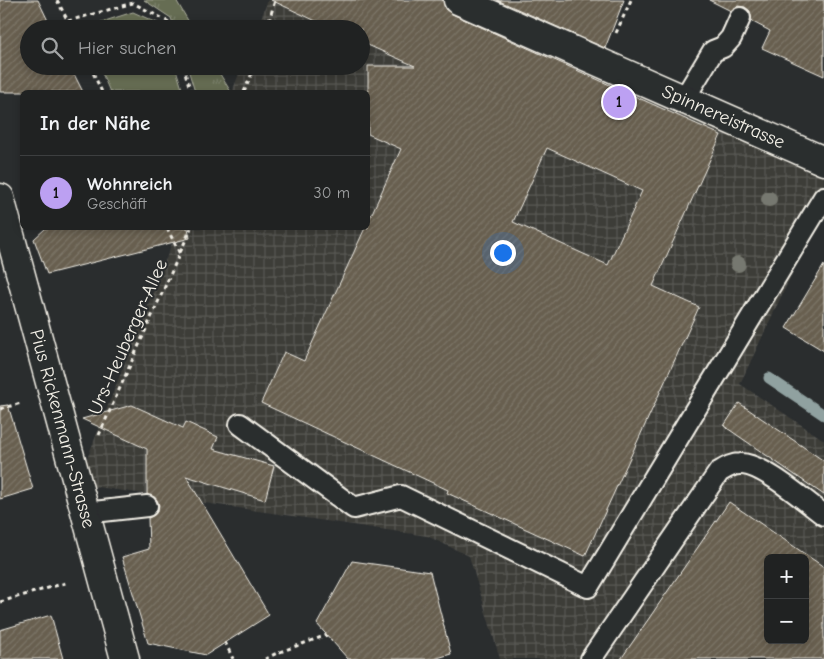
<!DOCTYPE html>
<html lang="de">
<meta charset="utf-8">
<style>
body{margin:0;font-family:"Comic Neue",sans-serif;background:#282a2a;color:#f1f3f6}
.controls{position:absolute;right:15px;bottom:15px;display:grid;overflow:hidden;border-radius:8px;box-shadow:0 2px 8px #0003}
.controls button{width:45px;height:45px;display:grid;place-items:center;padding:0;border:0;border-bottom:1px solid #3d3f40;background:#202222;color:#f1f3f6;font:25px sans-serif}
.you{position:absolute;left:502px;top:252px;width:18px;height:18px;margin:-12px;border:4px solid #fff;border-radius:50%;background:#1a73e8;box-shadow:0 0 0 8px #1a73e833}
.badge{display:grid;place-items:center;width:32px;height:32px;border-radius:50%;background:#bca0f2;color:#111;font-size:16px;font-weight:700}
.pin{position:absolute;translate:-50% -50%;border:2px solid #fff;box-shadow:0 1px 5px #0006}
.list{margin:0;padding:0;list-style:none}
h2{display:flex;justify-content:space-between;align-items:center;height:65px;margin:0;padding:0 20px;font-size:21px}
h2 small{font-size:16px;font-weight:400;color:#a2a4a5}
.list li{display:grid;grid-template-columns:32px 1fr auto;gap:15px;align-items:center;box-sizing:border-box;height:75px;padding:0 20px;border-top:1px solid #3d3f40}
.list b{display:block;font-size:19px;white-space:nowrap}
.list p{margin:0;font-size:16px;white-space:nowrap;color:#a2a4a5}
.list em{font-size:16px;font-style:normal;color:#a2a4a5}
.icon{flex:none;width:28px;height:28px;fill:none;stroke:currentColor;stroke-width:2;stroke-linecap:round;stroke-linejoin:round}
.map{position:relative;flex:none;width:824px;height:659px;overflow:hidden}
.search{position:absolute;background:#202222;box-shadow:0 2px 8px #0003;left:20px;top:20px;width:350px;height:55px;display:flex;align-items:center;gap:12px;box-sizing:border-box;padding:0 18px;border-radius:28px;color:#a2a4a5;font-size:19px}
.panel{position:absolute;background:#202222;box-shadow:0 2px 8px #0003;left:20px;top:90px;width:350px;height:140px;border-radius:8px}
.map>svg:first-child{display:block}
</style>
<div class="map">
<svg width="824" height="659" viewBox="0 0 824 659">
<defs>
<pattern id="industrial-grid" width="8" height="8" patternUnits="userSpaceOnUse" patternTransform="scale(1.25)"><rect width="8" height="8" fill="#3c3c38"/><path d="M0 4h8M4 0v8" fill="none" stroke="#595955"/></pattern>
<pattern id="park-tufts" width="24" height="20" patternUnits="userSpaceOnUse" patternTransform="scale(1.25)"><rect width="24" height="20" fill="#666d53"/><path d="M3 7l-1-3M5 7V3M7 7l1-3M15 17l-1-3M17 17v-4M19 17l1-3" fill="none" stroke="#7c826c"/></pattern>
<pattern id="building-hatch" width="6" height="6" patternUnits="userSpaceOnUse" patternTransform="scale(1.25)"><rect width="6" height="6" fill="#675e4f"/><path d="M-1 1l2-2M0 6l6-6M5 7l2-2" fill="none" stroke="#7d7668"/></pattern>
</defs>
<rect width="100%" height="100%" fill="#2a2d2e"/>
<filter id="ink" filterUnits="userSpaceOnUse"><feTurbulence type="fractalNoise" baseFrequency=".02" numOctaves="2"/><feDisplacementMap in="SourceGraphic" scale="10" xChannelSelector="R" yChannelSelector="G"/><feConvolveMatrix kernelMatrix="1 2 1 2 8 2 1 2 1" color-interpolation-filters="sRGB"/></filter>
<g filter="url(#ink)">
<path fill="url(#industrial-grid)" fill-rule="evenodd" d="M268 0H458L824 161V206L740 384 824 440V659H500L469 556 427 536 77 484 178 228H368V92H232L242 66H361V29H257ZM768 558H805V640H768Z"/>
<g fill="#666d53" stroke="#adaf9e">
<polygon points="133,12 162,25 163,29 87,29 86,27"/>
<polygon points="99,66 175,66 183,92 110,92"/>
</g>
<g fill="url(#park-tufts)" stroke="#adaf9e">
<polygon points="144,0 176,0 193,29 175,29 171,18"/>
<polygon points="187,66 215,66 231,92 195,92"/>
</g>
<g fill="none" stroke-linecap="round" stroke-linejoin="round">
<polyline stroke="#90a1a0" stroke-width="11" points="769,378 824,415"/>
</g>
<g fill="url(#building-hatch)" stroke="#f4f1e8" fill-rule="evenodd">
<polygon points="0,0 38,0 52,29 29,29 29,66 70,66 83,92 0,92"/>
<path d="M271 0H443L445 9 452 14 721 135 653 286 699 307 585 556 447 493 448 490 261 403 284 352 304 361 365 228H368V222L401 149 368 134V66H415L361 42V29H333ZM547 148 642 191 608 265 513 222Z"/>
<polygon points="497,0 624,0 605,48"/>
<polygon points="709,0 824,0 824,76 762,48 770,31 751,21 750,11 745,7 738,6 731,11"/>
<polygon points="46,228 188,228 190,238 47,274 34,239"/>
<polygon points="824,265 824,351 786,328"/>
<polygon points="739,403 824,461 824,495 724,426"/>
<polygon points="8,405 33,489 0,499 0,406"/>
<polygon points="132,405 183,428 186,422 218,437 213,449 274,466 265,500 186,476 269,615 206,655 148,643 122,557 149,549 148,518 154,515 158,510 159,505 156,499 147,494 147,449 82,419"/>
<path d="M729 502 824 567V659H621ZM768 558H805V640H768Z"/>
<polygon points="352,561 430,572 451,654 434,659 348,659 317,624"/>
<polygon points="51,615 63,659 0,659 0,630"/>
</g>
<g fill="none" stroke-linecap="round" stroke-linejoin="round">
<defs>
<g id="lane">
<polyline points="684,99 713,51 723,47 731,38 740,18"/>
<polyline points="240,424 354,508 401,496 588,587 824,197"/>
<polyline points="85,513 147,506"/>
<path d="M591 659 719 472C726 468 732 464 740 464 762 463 805 501 824 515"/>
</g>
<g id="street">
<path id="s1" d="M458 0 824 161"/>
<path id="s2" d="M0 198 125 659"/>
</g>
</defs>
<use href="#lane" stroke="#f4f1e8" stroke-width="24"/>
<use href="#street" stroke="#f4f1e8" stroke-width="31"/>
<g stroke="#f4f1e8" stroke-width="3" stroke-dasharray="4 4" stroke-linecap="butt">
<polyline points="57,0 72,29"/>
<polyline points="68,21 133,3 169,22 171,29"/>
<polyline points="267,29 275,0"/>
<polyline points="616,33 631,0"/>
<polyline points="90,66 102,92"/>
<polyline points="183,66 191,92"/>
<polyline points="244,92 255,66"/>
<polyline points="167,228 180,254"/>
<polyline points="0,409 21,403"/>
<polyline points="99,435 191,228"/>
<polyline points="0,602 69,582"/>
<polyline points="225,642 233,659"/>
<polyline points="265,659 277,653 327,635"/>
</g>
<use href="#lane" stroke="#2a2d2e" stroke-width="20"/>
<use href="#street" stroke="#2a2d2e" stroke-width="28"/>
</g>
<g fill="#76786f">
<circle cx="769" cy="199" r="8"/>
<circle cx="738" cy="264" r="8"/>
</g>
</g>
<g text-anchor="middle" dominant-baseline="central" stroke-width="4" stroke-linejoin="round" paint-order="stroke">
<g font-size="19" fill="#f4f1e8" stroke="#2a2d2e">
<text stroke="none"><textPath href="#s1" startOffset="290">Spinnereistrasse</textPath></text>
<text transform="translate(128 337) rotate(-66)">Urs-Heuberger-Allee</text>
<text stroke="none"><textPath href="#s2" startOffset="239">Pius Rickenmann-Strasse</textPath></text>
</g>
</g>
</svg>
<div class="controls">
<button>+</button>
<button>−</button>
</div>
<div class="you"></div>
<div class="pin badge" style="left:619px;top:102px">1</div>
<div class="search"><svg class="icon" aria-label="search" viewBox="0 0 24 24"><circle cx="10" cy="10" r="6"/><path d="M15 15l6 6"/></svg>Hier suchen</div>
<section class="panel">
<h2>In der Nähe<small></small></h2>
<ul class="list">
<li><span class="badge">1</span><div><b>Wohnreich</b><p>Geschäft</p></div><em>30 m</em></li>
</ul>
</section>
</div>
